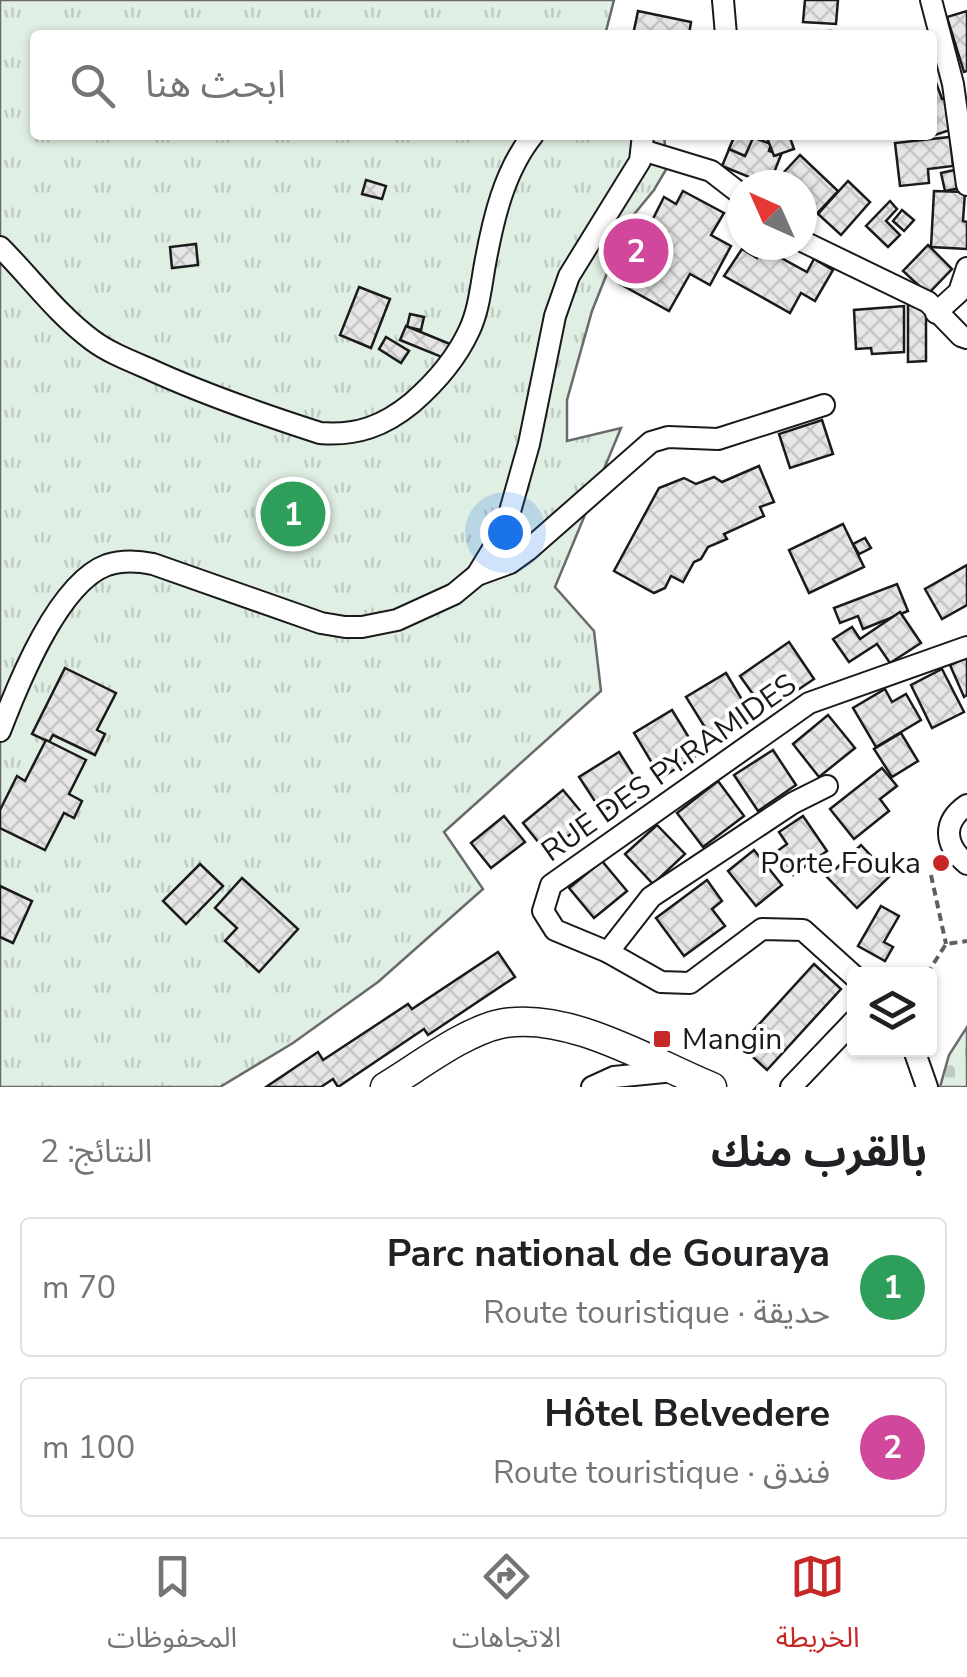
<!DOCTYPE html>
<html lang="ar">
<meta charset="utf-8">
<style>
body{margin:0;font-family:"Nunito Sans","Noto Sans Arabic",sans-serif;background:#f2f2f2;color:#202124;direction:rtl}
.controls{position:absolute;right:30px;bottom:30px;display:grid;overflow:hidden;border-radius:10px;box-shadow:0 2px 8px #0004}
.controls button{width:90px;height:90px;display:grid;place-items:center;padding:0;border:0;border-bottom:2px solid #e0e0e0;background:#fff;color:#202124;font:50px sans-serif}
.compass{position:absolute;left:727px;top:170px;width:90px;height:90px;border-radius:50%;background:#fff;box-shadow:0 2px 8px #0004;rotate:315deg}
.you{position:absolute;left:505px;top:532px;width:35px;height:35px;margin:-25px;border:8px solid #fff;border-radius:50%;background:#1a73e8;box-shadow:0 0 0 15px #1a73e833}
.badge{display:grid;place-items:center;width:65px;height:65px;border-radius:50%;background:#c62828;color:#fff;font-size:32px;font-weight:700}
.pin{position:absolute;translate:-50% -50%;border:5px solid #fff;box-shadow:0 2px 10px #0006}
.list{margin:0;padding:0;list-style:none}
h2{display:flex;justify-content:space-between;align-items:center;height:130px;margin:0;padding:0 40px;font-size:42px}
h2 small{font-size:32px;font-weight:400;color:#757577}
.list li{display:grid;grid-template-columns:65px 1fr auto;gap:30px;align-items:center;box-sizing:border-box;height:140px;margin:0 20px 20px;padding:0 20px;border:2px solid #e0e0e0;border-radius:10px}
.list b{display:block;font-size:38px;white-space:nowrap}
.list p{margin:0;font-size:32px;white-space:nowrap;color:#757577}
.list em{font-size:32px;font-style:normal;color:#757577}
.icon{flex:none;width:55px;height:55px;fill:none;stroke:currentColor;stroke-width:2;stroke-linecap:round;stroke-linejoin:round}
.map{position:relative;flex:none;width:967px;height:1087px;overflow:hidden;direction:ltr}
.search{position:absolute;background:#fff;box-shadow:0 2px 8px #0004;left:30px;right:30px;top:30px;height:110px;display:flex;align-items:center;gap:25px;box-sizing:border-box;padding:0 35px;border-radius:10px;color:#757577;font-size:38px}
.sheet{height:450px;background:#fff}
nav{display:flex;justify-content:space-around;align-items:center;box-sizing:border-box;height:140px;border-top:2px solid #e0e0e0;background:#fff;font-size:28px;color:#757577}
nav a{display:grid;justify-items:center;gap:5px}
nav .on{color:#c62828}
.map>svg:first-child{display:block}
</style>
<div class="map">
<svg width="967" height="1087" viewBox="0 0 967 1087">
<defs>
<pattern id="cemetery-stones" width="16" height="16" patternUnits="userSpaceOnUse" patternTransform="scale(2.5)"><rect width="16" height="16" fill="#e0efe3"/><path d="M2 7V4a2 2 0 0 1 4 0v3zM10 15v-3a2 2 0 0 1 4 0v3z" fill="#c0ccc2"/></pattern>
<pattern id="park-tufts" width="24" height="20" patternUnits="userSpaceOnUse" patternTransform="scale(2.5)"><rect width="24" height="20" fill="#e0efe3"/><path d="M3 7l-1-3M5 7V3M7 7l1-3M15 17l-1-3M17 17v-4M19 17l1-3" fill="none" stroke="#c0ccc2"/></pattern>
<pattern id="building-cross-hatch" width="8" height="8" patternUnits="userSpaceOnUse" patternTransform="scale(2.5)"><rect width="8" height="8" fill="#e6e6e6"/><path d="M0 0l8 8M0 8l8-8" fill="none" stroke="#c5c5c5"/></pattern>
</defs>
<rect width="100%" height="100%" fill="#fff"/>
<polygon fill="url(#cemetery-stones)" stroke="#6a6a6a" stroke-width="2.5" points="967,1027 967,1087 940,1087 949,1055"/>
<polygon fill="url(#park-tufts)" stroke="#6a6a6a" stroke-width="2.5" points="0,0 614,0 605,35 35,35 35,135 664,135 667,168 654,190 627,223 592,311 567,400 567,441 621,428 555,587 594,631 601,691 444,832 483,889 378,982 293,1043 220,1087 0,1087"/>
<g fill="url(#building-cross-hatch)" stroke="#1a1a1a" stroke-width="2.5">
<polygon points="805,0 838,0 836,24 803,22"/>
<polygon points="638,11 691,22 689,35 633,35"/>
<polygon points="967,11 967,71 964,72 947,17"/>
<polygon points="831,31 832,35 768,35 768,33"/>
<polygon points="932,72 942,99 953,96 962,126 923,139 921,135 932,135"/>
<polygon points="735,135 747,135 771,144 769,151 781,155 769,185 722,166"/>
<polygon points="735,135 753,138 745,156 729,149"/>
<polygon points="766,135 789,135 794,149 774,156"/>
<polygon points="950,137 953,166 928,169 929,183 900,186 895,143"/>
<polygon points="800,155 838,191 809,222 802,216 802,185 772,185"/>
<polygon points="963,168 966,187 945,191 941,173"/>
<polygon points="366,180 386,186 382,199 362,194"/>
<polygon points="848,181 870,202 841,235 818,214"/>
<polygon points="683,191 724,213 711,235 731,246 710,285 690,274 669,311 620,284 664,197 676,204"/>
<polygon points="934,191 965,192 963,221 967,222 967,249 931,247"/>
<polygon points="890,201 897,209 886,221 900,235 888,247 866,226"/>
<polygon points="902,210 914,220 904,231 893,221"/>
<polygon points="196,244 198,265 172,268 170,247"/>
<polygon points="928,245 952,269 928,294 903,271"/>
<polygon points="763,248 807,272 814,259 833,270 815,301 801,293 790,313 724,276 742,249 757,258"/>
<polygon points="359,287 390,299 371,348 340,335"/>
<polygon points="908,305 926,305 926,361 908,362"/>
<polygon points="904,306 904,352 872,354 871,348 856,349 854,310"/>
<polygon points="410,314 424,317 421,330 407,327"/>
<polygon points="406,326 450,344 444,358 400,340"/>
<polygon points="386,337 409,351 401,363 379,349"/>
<polygon points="822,420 833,454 790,468 779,434"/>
<polygon points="759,466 774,502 760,507 764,516 724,534 727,539 708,547 701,559 694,562 683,582 671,576 665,588 654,593 614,571 659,488 684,478 696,484 714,477 722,482"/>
<polygon points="843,524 864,567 809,593 789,550"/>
<polygon points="865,538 871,548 859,554 853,544"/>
<polygon points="967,565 967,605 942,619 925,589"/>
<polygon points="897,584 908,611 863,629 858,616 840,623 834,608"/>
<polygon points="900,612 921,643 890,663 877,644 849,662 833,639 852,627 860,639"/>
<polygon points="789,642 814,679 780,702 775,694 760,704 740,676"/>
<polygon points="967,657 967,695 964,697 950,665"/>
<polygon points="65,668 116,693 97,730 105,734 95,755 53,735 49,742 32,734"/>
<polygon points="942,669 964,712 932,728 911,685"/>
<polygon points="726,673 753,718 714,742 686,697"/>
<polygon points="885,689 892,702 906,694 921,720 876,747 853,708"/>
<polygon points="672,710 699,754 661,778 634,733"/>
<polygon points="828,715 855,748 819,777 793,744"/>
<polygon points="901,733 918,761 892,777 874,749"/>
<polygon points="46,740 86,760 69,794 82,801 74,818 64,813 45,850 0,828 0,810 17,776 25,781"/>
<polygon points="773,750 796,785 758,811 734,775"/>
<polygon points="619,752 641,787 602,812 579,777"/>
<polygon points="882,768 897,786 880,799 889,811 854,839 830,809"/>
<polygon points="718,781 744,816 703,847 677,813"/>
<polygon points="563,790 588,820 547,853 523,823"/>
<polygon points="504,816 525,842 491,868 471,843"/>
<polygon points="803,816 827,851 793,875 776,852 787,844 779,832"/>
<polygon points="657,825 685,854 653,884 625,854"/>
<polygon points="861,845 890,876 857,908 827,877"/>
<polygon points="754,850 782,885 756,906 728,871"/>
<polygon points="602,861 627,891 594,918 569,888"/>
<polygon points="200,864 223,886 186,924 163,901"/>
<polygon points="242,878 298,929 259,972 225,941 237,928 215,908"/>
<polygon points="707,880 722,901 712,909 725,926 684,956 656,918"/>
<polygon points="0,886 32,901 13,943 0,937"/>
<polygon points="881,906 899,916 884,942 893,947 885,961 858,946"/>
<polygon points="498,952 515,977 428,1035 424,1029 338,1087 333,1079 321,1087 266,1087 318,1052 323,1060 408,1004 412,1009"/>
<polygon points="814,964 841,989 767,1070 740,1045"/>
</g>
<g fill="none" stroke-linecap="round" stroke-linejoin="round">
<defs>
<g id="minor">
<polyline points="723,0 726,35"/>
<polyline points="931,0 953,84 967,185"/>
<polyline points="642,150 711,171 742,195"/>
<polyline points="802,241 928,302 961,336 967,338"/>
<path d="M0 247C31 278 57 314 92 340 108 352 128 360 147 368 203 394 261 414 320 433 357 436 384 426 412 403 435 383 456 359 469 331 479 310 481 286 485 264 493 220 504 171 533 135"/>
<polyline points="936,313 959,292 967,268"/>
<polyline points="477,575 510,563 528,550 651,442 668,437 718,439 824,405"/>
<path d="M0 731C18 684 58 583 107 565 122 560 139 561 153 564L321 623 345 627H362L397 620 454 594 477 575 505 529 529 444 555 316 569 276 640 161 643 135"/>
<path d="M967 805C942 822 944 845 967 864"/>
<polyline points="608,952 651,897 793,803 827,786"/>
<polyline points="854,976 803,930 762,929 690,983 661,982 608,952 555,930 543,911 551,885 809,703 967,647"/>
<polyline points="914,1050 927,1087"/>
<polyline points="592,1087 614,1077 674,1071"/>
<polyline points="791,1087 854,1021"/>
</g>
<path id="secondary" d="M385 1087C417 1068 463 1032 500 1024 567 1010 651 1062 712 1087"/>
</defs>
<use href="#minor" stroke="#1a1a1a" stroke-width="24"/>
<use href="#secondary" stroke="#1a1a1a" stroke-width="31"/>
<g stroke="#5f5f5f" stroke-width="4" stroke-dasharray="8 5" stroke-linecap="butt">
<polyline points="931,875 946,944"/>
<polyline points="927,974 946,944 967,941"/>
</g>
<use href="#minor" stroke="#fff" stroke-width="20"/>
<use href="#secondary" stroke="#fff" stroke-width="28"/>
</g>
<g fill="#c62828" stroke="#fff" stroke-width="4">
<circle cx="941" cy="863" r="10"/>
<rect x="652" y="1029" width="20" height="20" rx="5"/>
</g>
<g text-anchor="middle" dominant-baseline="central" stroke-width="8" stroke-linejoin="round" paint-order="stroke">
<g font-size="30" fill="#1a1a1a" stroke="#fff">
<text transform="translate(669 768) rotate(-35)">RUE DES PYRAMIDES</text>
</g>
<g font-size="30" fill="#1a1a1a" stroke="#fff" text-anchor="end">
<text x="921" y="863">Porte Fouka</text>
<text x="682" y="1039" text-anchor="start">Mangin</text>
</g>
</g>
</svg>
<div class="controls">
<button><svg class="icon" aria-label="layers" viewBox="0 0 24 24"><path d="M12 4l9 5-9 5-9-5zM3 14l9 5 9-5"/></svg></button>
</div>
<svg class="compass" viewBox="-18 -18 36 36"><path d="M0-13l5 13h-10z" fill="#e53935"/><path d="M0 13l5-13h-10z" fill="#757577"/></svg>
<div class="you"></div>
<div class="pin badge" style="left:293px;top:514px;background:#2e9e5b">1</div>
<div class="pin badge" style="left:636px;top:251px;background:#d1479c">2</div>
<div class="search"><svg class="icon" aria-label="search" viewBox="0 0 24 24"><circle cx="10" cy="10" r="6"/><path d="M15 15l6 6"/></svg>ابحث هنا</div>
</div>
<section class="sheet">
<h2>بالقرب منك<small>النتائج: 2</small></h2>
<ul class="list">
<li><span class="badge" style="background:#2e9e5b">1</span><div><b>Parc national de Gouraya</b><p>حديقة · Route touristique</p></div><em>70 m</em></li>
<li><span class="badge" style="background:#d1479c">2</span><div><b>Hôtel Belvedere</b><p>فندق · Route touristique</p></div><em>100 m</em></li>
</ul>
</section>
<nav>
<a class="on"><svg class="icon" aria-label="map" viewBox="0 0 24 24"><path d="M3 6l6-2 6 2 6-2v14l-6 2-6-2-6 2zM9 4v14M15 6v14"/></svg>الخريطة</a>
<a><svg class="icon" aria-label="directions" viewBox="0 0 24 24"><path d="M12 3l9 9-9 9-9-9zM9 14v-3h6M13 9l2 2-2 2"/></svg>الاتجاهات</a>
<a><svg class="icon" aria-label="saved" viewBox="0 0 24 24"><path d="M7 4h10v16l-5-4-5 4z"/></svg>المحفوظات</a>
</nav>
